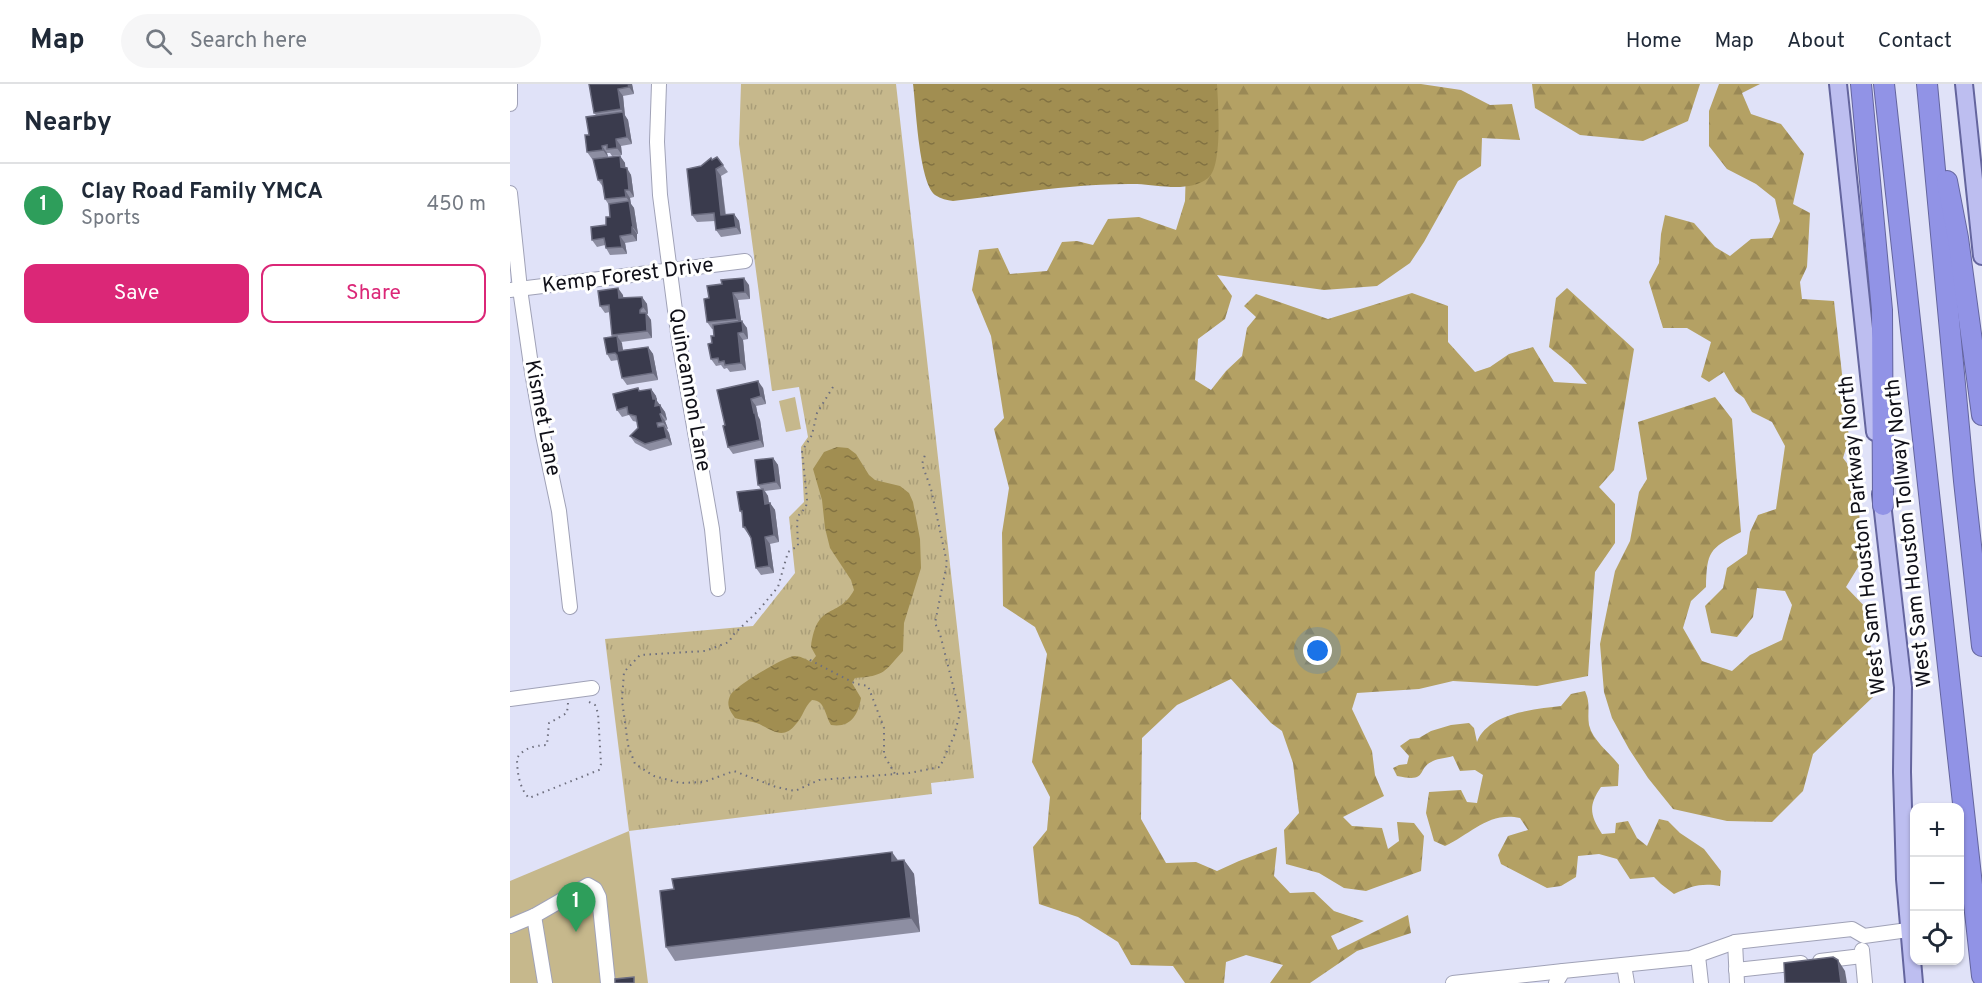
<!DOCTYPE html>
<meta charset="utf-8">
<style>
body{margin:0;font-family:Overpass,sans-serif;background:#f6f6f7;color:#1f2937}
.controls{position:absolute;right:18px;bottom:18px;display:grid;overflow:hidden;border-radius:12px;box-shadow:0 2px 4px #0004}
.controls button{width:54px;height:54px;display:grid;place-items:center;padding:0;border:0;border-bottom:2px solid #e0e1e3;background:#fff;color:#1f2937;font:30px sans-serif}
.you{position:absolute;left:808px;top:567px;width:21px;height:21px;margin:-15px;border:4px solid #fff;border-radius:50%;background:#1a73e8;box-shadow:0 0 0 9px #1a73e833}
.badge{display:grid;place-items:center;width:39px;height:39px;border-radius:50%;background:#db2777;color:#fff;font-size:20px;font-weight:700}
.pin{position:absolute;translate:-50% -50px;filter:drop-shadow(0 2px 3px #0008)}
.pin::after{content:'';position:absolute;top:32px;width:21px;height:18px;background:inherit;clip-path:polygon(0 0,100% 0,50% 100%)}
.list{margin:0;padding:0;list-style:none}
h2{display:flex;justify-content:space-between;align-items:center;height:78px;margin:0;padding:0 24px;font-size:26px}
h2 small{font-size:20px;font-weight:400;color:#747a83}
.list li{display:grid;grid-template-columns:39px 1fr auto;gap:18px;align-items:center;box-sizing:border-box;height:84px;padding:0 24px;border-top:2px solid #e0e1e3}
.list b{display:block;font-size:22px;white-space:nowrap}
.list p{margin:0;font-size:20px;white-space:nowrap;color:#747a83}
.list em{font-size:20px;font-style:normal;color:#747a83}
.actions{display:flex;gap:12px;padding:18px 24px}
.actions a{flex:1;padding:14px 0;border:2px solid #db2777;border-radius:12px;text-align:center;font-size:21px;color:#db2777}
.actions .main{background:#db2777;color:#fff}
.icon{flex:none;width:33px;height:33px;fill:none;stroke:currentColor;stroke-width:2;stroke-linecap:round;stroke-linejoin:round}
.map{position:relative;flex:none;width:1472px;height:899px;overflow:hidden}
header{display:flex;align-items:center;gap:36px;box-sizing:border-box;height:84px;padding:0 30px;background:#fff;border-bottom:2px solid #e0e1e3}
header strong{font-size:28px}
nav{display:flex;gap:33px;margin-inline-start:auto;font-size:21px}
.search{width:420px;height:54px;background:#f6f6f7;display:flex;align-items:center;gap:15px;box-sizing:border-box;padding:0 21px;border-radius:33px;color:#747a83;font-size:22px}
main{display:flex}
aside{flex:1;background:#fff}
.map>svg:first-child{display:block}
</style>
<header>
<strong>Map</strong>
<div class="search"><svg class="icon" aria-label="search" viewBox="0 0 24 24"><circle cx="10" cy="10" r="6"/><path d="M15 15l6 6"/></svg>Search here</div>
<nav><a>Home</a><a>Map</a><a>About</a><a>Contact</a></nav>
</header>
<main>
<aside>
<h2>Nearby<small></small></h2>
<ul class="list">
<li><span class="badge" style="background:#2e9e5b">1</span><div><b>Clay Road Family YMCA</b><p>Sports</p></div><em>450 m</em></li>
</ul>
<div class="actions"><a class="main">Save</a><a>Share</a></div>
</aside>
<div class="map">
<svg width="1472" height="899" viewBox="0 0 1472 899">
<defs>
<pattern id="grass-tufts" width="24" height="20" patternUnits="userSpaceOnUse" patternTransform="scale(1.5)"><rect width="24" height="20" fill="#c6b88c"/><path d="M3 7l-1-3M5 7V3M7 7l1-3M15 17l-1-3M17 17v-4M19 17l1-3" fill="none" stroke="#a99d78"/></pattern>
<pattern id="forest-firs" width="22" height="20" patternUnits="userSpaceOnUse" patternTransform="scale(1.5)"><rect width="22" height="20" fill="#b4a164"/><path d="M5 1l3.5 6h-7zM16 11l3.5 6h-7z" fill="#9a8956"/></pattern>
<pattern id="water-ripples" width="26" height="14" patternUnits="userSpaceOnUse" patternTransform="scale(1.5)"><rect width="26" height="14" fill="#a18e51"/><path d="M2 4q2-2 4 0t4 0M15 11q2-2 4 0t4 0" fill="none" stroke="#827242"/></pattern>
</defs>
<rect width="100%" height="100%" fill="#e0e2f8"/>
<polygon fill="url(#grass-tufts)" points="231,0 386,0 464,694 421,699 422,710 119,747 95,555 243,542 285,489 279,433 294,418 291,363 298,353 289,303 262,307 229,60"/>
<g fill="url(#forest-firs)">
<polygon points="600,0 911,0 951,6 980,21 1002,20 1010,56 972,54 971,82 948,97 914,158 900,179 867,202 814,206 707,191 722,212 715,235 688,255 685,296 701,306 716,287 732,272 737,244 746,233 734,222 746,210 818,235 902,209 938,222 938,258 965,288 980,283 999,270 1023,263 1044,298 1077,300 1061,281 1039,263 1046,214 1057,204 1124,265 1104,386 1089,403 1105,420 1105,459 1085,488 1078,592 1027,602 943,597 909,605 847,609 842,625 862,667 865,691 874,712 833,733 842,742 872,744 878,765 889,757 887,738 904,739 914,752 911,787 856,807 834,804 809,789 776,780 774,746 789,729 783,679 772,647 761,639 721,595 667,621 632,654 631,735 656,779 686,778 707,787 729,777 767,763 764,792 780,809 804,808 824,827 854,837 821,852 828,866 898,831 901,849 847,867 800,899 760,899 773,881 736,871 716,878 714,899 675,899 663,882 621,881 608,858 568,833 529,820 523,763 537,746 540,713 522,678 537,570 525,543 493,522 492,449 499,404 484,345 494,334 481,252 462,206 469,166 488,164 500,190 537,187 552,158 567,157 583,161 598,135 629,133 666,146 675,117 677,50"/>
<polygon points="1022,0 1190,0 1178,37 1133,57 1070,51 1025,24"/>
<path d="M1209 0H1250L1232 9 1241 30 1271 40 1294 70 1283 120 1300 129 1297 183 1290 198 1292 215 1324 217 1339 354 1333 374 1346 391 1353 475 1336 503 1359 527 1363 613 1303 670 1293 707 1262 738 1217 737 1163 725 1138 694 1119 665 1102 634 1094 608 1090 560 1105 487 1120 457 1129 408 1137 395 1128 338 1205 313 1222 335 1231 448C1199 465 1197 467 1196 503L1181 517 1173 544 1192 577 1222 587 1240 571 1272 556 1282 521 1275 507 1247 504 1243 533 1227 553 1201 549 1195 522 1213 504 1217 484 1237 470 1240 448 1248 431 1266 425 1275 362 1262 338 1242 328 1234 314 1225 307 1214 288 1199 298 1191 293 1201 258 1177 244H1153L1139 198 1149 179 1151 150 1155 131 1184 139 1205 163 1220 172 1241 155 1262 154 1270 137 1265 115 1246 100 1217 85 1199 62V27Z"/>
<path d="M1075 607C1081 620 1077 628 1079 641 1083 657 1099 668 1109 681L1108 702 1091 703C1078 722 1080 731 1092 750L1105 749 1106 739 1118 737 1127 754 1137 762 1149 735 1158 737 1170 749 1194 765 1211 787 1210 802C1191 799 1182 802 1164 810L1151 800 1144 793 1120 795 1107 775 1089 770 1068 772 1066 793 1051 802 1037 804 991 780 988 771 998 752 1018 746 1010 734C979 727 961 750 935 762L924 757 916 729 919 708 951 706 957 718 967 719 973 691 965 686 950 687 943 672C937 674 929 674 923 677 905 685 920 699 887 692L883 684 889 681 897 680 899 672 890 662 900 655 909 654 921 647 941 641 959 639 964 644 967 658C978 629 1025 625 1051 622L1061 610Z"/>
</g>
<g fill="#c6b88c">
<polygon points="285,313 291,345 276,348 269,317"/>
<polygon points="119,747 138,899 0,899 0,797"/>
</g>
<g fill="url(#water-ripples)">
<path d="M403 0H707C708 19 713 83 698 94 679 109 649 101 627 100 565 99 504 110 443 117 437 116 431 115 425 111 409 98 406 23 403 0Z"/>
<path d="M327 363 338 364 346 370 359 391 365 396 390 402 399 409 403 418 410 455 411 484 394 539 393 567C374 588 375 592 345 594L342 599 351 614C348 632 340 644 321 641 315 631 315 616 302 616 294 623 293 633 286 640 275 654 266 649 253 642 245 637 234 637 225 634 220 627 216 621 220 612 223 603 274 573 284 572 290 572 296 575 301 578L306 572 301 563C307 516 328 536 344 506L341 496 320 464 315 444 312 416 303 385 314 368Z"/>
</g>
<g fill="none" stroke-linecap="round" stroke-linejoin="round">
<defs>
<g id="minor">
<polyline points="149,0 147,58 150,111 169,257 202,445 208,505"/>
<polyline points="0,20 0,0"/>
<polyline points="0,109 10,205 22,288 33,351 49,427 60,523"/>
<polyline points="0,206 235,177"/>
<polyline points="0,615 82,604"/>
<polyline points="24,832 35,899"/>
<polyline points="0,842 24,832 78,801 85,805 89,813 98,899"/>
<polyline points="1225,858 1227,899"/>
<polyline points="1352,866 1355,899"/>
<polyline points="1188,872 1191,899"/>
<polyline points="1310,877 1352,872"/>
<polyline points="1114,881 1117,899"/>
<polyline points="1226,886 1291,879"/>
<polyline points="943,899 1053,887"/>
<polyline points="1046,899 1053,887 1180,874 1225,858 1342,845 1354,852 1398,846"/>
</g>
<g id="major">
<polyline points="1328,0 1365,348"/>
<polyline points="1454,0 1472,172"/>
<polyline points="1371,410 1393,603 1392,688 1395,795 1404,899"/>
</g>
<g id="highway">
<polyline points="1351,0 1372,226 1373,421"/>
<polyline points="1374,0 1472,892"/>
<polyline points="1417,0 1454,397 1472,562"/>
<polyline points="1437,97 1448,154 1472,331"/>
</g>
</defs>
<use href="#minor" stroke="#a0a2b7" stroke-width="16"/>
<use href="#major" stroke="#64659e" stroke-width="20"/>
<use href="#highway" stroke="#64659e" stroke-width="22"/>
<g stroke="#6e6f7e" stroke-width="2" stroke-dasharray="1.5 4.5" stroke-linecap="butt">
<polyline points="323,303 307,329 302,351 292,367 297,415 296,423 289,431 287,438 288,462 278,468 268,503 248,527 223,551 219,558 195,567 130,571 114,588 112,616 118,661 125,680 144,692 170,699 194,698 224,687 266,703 285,707 309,696 399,689 430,683 444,652 450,629 430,550 425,539 437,479 421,405 412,380 416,368"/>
<polyline points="300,576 346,600 358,602 374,644 374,671 385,690"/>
<path d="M58 619 57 629 39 639 37 661C24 662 15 663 7 674 7 687 9 704 19 714L89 686 91 680 88 629 85 621 79 618"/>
</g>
<use href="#minor" stroke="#fff" stroke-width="14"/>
<use href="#major" stroke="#bdbef0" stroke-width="16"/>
<use href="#highway" stroke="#9193e6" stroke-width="20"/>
</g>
<g fill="#8d8ea2">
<polygon points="79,0 122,0 124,10 113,12 115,32 118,36 122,60 111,62 112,71 102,72 100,69 97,69 98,73 82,75 77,68 79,51 87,32 84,29"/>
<polygon points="110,72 115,79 115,84 121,91 124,113 120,114 121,120 124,124 128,150 127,150 127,157 115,159 117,170 100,171 96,164 95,161 87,163 82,156 96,141 100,133 99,121 95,115 93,103 88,96"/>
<polygon points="207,73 218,88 211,92 216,131 224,130 229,137 231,150 211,153 206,146 205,137 187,138 182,131 191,82"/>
<polygon points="239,201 240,215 228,216 231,238 237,244 238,255 233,256 236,286 220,288 217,284 214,285 211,281 206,282 201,275 202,259 204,252 204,245 202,245 197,238 199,214"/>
<polygon points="113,211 113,213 132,213 137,220 138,230 137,230 141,236 142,254 111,258 113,266 138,263 143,270 148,296 117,301 112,294 108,276 101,277 97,270 103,253 102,251 100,228 95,229 90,222"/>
<polygon points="253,304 256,320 246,322 248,332 250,336 254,363 223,370 218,363 215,341 207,306"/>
<polygon points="141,305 146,312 147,317 155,328 157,336 155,337 158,345 157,345 159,349 162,361 140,367 125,359 120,352 128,344 127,338 123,337 119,331 112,333 107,326 131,307"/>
<polygon points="263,374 268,381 271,405 255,407 258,412 259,419 260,419 265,426 269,458 260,460 264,489 251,491 246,484 241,454 233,443 232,430 230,427 251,405 248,401"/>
<polygon points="394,776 404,790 410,848 165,877 156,863 388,777"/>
</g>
<g fill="#6c6d80">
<polygon points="118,0 122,0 124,10 119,3"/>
<polygon points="108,5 113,12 115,32 111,25"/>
<polygon points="113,28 118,36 122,60 117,53"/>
<polygon points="106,55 111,62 112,71 107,64"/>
<polygon points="92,62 97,69 98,73 93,66"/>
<polygon points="110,72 115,79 116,90 111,83"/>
<polygon points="117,84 121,91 124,113 119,106"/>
<polygon points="206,85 211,92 216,138 211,131"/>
<polygon points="115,106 120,114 121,120 124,124 128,150 123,143 119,117 116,113"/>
<polygon points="224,130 229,137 231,150 226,143"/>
<polygon points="122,143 127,150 127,157 122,150"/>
<polygon points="110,152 115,159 117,170 112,163"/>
<polygon points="234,194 239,201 240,215 235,208"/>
<polygon points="108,204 113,211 114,221 109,214"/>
<polygon points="223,209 228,216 232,242 227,235"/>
<polygon points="132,213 137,220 138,230 133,223"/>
<polygon points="136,229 141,236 142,254 137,247"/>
<polygon points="232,237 237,244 238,255 233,248"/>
<polygon points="228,249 233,256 236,286 231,279"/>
<polygon points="107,252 112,259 114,274 109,267"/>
<polygon points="138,263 143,270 148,296 143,289"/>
<polygon points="248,297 253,304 256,320 251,312"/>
<polygon points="141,305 146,312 147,317 155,328 157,336 145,322"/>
<polygon points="241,315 246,322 248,332 250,336 254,363 250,356"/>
<polygon points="150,330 155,337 158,345 153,338"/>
<polygon points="154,342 159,349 162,361 157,354"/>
<polygon points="263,374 268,381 271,405 266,398"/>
<polygon points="253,405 258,412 260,427 255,420"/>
<polygon points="260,419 265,426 269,458 264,451"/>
<polygon points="255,453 260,460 264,489 259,482"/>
<polygon points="382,768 392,782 382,777"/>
<polygon points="394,776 404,790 410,848 401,834"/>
<polygon points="1328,876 1335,887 1337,899 1331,899"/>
</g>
<g fill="#3a3b4d" stroke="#6c6d80" stroke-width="1.5">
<polygon points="79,0 118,0 119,3 108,5 111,25 84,29"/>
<polygon points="113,28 117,53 106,55 107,64 97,65 97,61 92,62 93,66 77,68 75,51 79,51 76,33"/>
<polygon points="110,72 111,83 117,84 119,106 115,106 116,113 95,115 92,96 88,96 83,75"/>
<polygon points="207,73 213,81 206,85 211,131 224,130 226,143 206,146 204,129 182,131 177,85 191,82 201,74 202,76"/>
<polygon points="119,117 123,143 122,143 122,150 110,152 112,163 96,164 94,154 82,156 81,143 96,141 96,133 100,133 99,120"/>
<polygon points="234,194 235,208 223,209 227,235 197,238 194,215 199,214 197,202 212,200 211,196"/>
<polygon points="108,204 109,214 132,213 133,223 130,226 130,229 136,229 137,247 102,251 99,221 90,222 88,207"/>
<polygon points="232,237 233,248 228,249 231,279 215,281 214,277 209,278 208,274 201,275 198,260 202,259 201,252 204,252 203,241"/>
<polygon points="107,252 109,267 138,263 143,289 112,294 107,271 105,269 97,270 94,254"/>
<polygon points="248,297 251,312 241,315 244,329 245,329 250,356 218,363 213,342 215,341 207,306"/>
<polygon points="128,304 129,307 141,305 143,315 146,315 145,322 150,321 152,329 150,330 153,338 147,339 148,343 154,342 157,354 135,360 120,352 128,344 126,332 118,330 117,323 107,326 103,310"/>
<polygon points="263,374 266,398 248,401 245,376"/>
<polygon points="253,405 255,420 260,419 264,451 255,453 259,482 246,484 241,454 235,443 233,443 232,427 230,427 227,408"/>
<polygon points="382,768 382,777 394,776 401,834 156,863 150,807 164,805 162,795"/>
<polygon points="1323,873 1328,876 1331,899 1275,899 1274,879"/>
<polygon points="124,893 124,899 105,899 105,895"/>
</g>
<g text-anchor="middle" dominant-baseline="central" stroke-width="6" stroke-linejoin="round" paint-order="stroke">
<g font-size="21" fill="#0f0f17" stroke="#fff">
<text transform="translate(118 192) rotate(-7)">Kemp Forest Drive</text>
<text transform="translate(179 306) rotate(80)">Quincannon Lane</text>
<text transform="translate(32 334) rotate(79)">Kismet Lane</text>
<text transform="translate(1399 449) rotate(-96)">West Sam Houston Tollway North</text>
<text transform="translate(1353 451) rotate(-96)">West Sam Houston Parkway North</text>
</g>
</g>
</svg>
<div class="controls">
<button>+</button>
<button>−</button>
<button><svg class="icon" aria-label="locate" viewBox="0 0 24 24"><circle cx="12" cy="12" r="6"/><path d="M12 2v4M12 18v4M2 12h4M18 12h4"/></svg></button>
</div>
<div class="you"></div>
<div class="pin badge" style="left:66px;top:848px;background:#2e9e5b">1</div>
</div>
</main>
